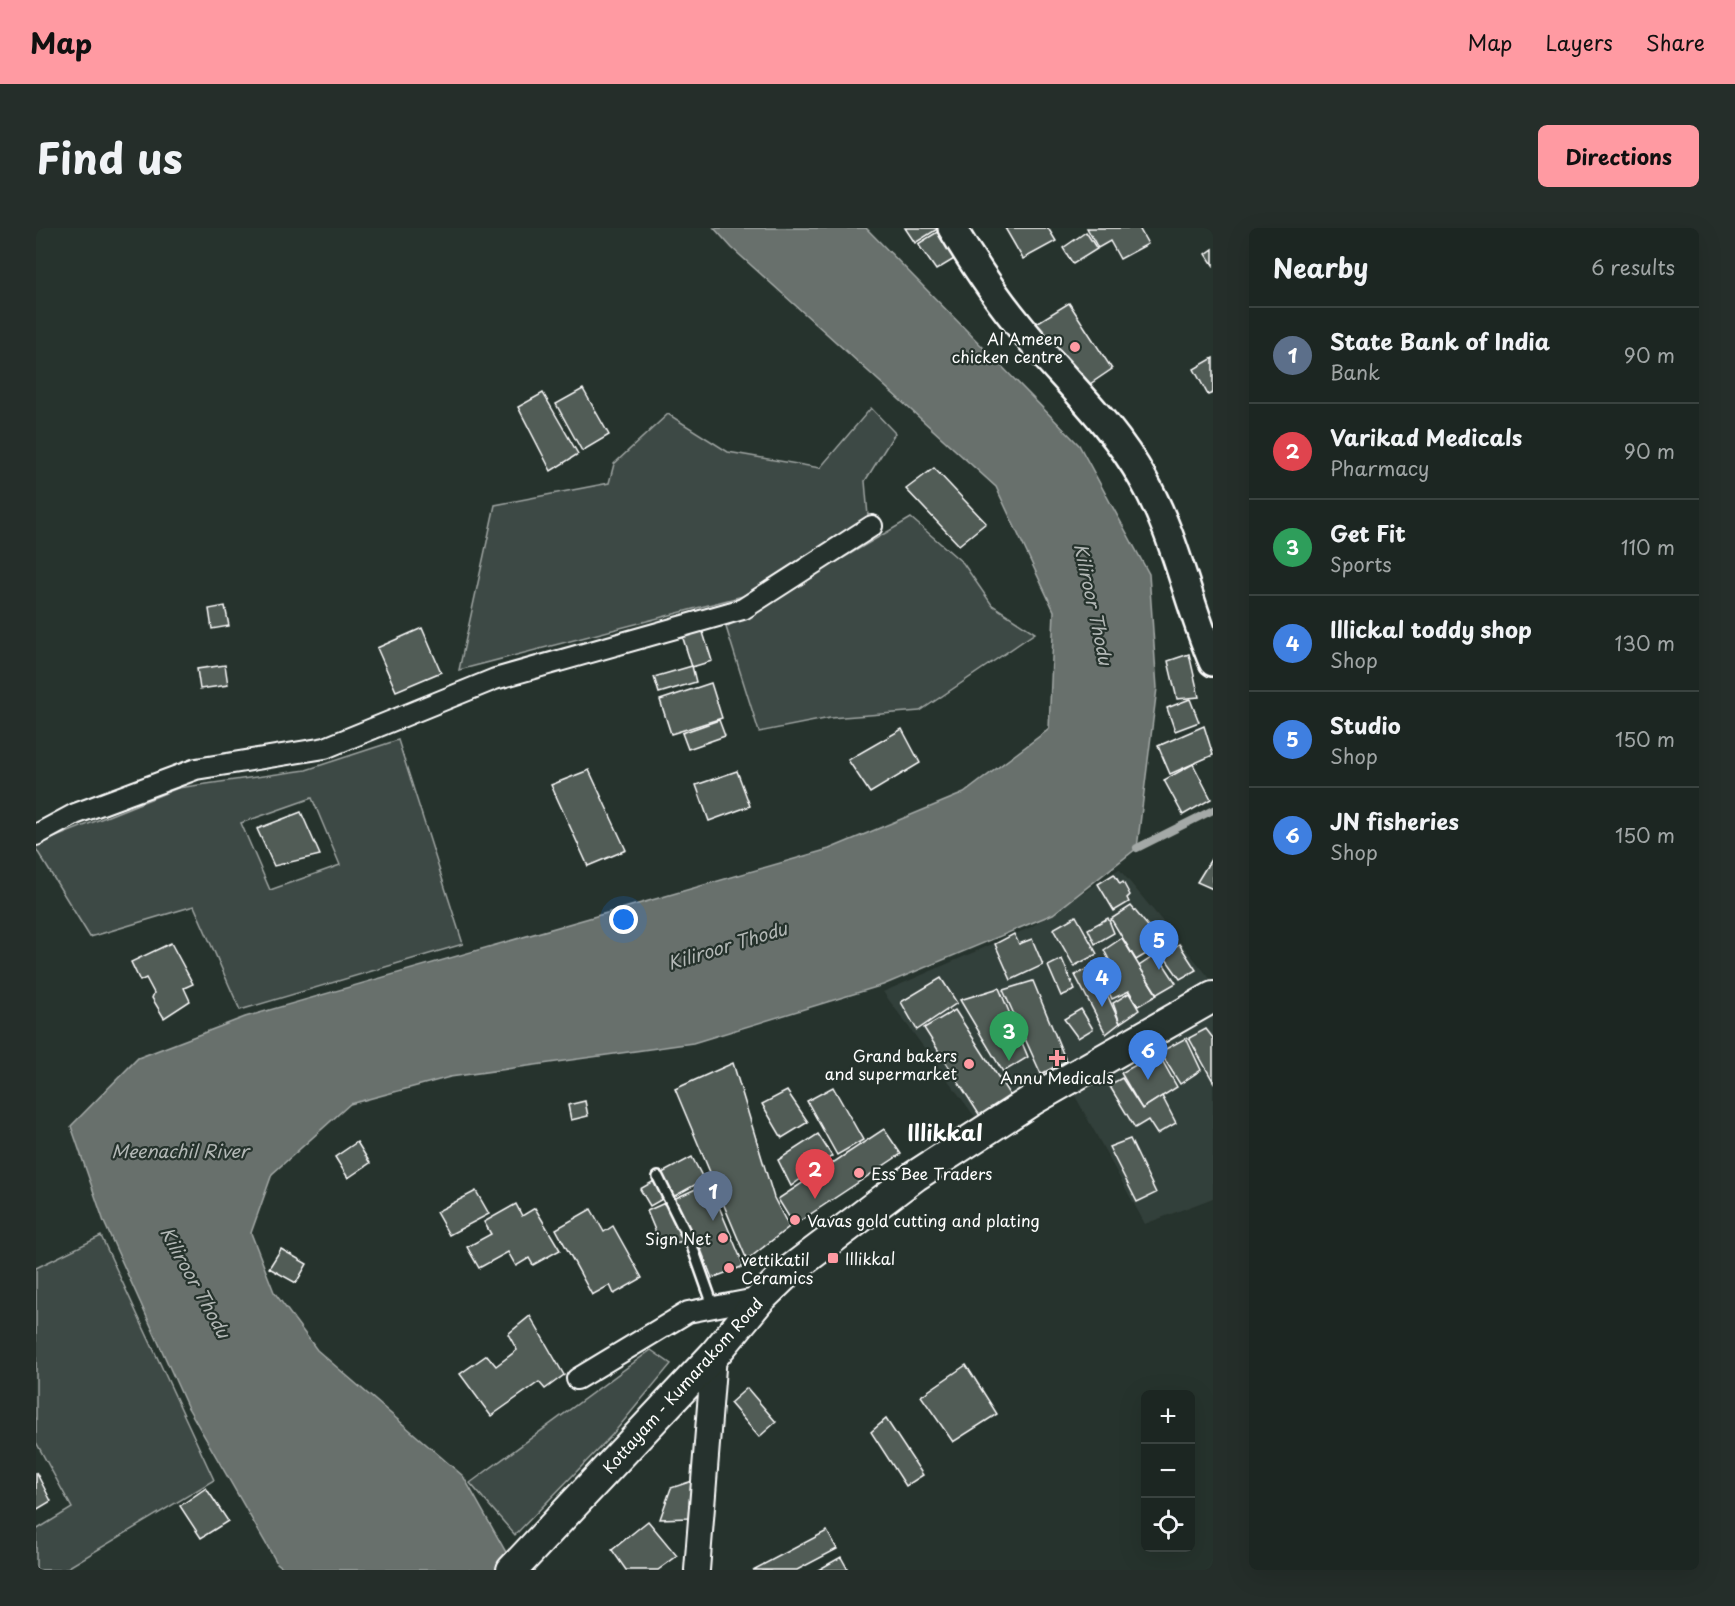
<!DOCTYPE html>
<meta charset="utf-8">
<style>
body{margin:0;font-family:"Playpen Sans",sans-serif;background:#252e2a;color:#f1f3f6}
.controls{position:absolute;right:18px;bottom:18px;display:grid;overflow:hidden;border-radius:9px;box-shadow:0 6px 24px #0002}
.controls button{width:54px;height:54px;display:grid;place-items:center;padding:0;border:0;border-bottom:2px solid #3a4340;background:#1c2622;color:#f1f3f6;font:30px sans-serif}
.you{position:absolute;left:588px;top:692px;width:21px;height:21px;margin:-15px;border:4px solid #fff;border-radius:50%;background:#1a73e8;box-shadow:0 0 0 9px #1a73e833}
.badge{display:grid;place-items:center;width:39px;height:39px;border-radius:50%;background:#ff9aa2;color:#fff;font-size:20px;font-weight:700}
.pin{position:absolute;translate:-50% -50px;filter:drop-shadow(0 2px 3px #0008)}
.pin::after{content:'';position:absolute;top:32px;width:21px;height:18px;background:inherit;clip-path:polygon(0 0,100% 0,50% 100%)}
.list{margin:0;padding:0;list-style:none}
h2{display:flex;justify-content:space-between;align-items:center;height:78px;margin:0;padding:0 24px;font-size:26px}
h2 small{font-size:20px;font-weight:400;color:#a0a5a5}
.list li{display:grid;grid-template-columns:39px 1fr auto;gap:18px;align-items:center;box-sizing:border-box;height:96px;padding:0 24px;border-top:2px solid #3a4340}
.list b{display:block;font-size:22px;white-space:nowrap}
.list p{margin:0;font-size:20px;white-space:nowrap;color:#a0a5a5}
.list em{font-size:20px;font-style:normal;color:#a0a5a5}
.icon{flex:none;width:33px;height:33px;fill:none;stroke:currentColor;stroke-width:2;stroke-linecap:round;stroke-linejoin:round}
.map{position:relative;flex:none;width:1177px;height:1342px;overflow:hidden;border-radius:9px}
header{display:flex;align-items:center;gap:36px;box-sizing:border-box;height:84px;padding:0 30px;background:#ff9aa2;color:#111}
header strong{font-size:28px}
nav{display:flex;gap:33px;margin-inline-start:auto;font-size:21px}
.intro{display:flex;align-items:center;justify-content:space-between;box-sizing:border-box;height:144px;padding:0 36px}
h1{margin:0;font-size:42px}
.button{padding:15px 27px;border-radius:9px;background:#ff9aa2;color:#111;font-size:21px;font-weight:700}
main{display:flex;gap:36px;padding:0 36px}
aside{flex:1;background:#1c2622;border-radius:9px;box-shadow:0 6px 24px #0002}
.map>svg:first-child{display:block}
</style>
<header>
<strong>Map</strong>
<nav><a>Map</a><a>Layers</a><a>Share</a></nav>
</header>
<div class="intro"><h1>Find us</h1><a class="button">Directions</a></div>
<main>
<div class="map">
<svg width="1177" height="1342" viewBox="0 0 1177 1342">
<rect width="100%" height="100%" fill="#26332d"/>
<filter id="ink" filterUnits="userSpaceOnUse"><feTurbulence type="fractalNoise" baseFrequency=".0167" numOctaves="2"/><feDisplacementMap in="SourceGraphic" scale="12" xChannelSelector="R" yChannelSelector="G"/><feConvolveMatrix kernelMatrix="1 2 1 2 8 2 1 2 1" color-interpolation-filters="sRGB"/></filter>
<g filter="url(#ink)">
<polygon fill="#333f3a" points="1083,641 1177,754 1177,970 1109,996 1038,866 956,912 847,764 995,699"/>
<g fill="#3e4944" stroke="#9ea4a2" stroke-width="1.5" fill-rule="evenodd">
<polygon points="835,180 859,205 829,253 832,288 707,368 423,442 459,277 573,255 578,236 632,186 692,224 784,240"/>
<polygon points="875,290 927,335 956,377 999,405 884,483 794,490 723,504 690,399"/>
<path d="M362 512 427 716 204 782 158 678 54 709 0 621V617L142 560 270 542ZM276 570 304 637 234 662 205 595Z"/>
<polygon points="65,1008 178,1252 28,1342 0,1342 0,1302 36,1280 0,1214 0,1040"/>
<polygon points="615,1122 635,1136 576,1207 479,1307 434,1255"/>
</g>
<polygon fill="#67706c" stroke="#a4a9a7" stroke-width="1.5" points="678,0 830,0 1043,217 1113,346 1121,460 1101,620 1017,686 847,757 657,815 414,849 314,876 236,946 215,1005 238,1064 281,1122 427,1248 480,1342 250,1342 241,1335 151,1178 68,994 35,898 102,830 209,789 793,621 928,565 1013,501 1018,383 960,259 696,20"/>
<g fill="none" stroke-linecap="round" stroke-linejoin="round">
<polyline stroke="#a4a9a7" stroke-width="8" points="1101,620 1177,582"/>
</g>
<g fill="#515c57" stroke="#fff" stroke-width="1.5">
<polygon points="869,0 903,0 879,15"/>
<polygon points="969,0 1012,0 1020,13 987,31"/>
<polygon points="1051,0 1103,0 1112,16 1084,31 1074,13 1062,20"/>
<polygon points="903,3 920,30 900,42 882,16"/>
<polygon points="1050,4 1061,21 1037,36 1027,20"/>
<polygon points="1177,21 1177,37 1170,26"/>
<polygon points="1033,75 1076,141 1048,160 999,96"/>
<polygon points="1177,130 1177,165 1172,167 1158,141"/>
<polygon points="547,161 573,207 546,223 520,176"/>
<polygon points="507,165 542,226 515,243 482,179"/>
<polygon points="898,240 950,295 923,317 870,261"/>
<polygon points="189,378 193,398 176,401 173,381"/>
<polygon points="665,398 676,433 656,439 645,404"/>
<polygon points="386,400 405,444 360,463 341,420"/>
<polygon points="1153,426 1163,469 1141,471 1132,433"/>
<polygon points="189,437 192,457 164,461 161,441"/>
<polygon points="656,438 660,454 623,465 618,449"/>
<polygon points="675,455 686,490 635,506 624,472"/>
<polygon points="1154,471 1163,494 1139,503 1131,480"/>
<polygon points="683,492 689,508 652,521 646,505"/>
<polygon points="1168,498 1177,527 1134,546 1122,518"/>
<polygon points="866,501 884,535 834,565 812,532"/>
<polygon points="1157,536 1175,571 1147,587 1128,552"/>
<polygon points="553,542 590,622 552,638 515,557"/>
<polygon points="701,543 714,578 673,593 660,557"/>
<polygon points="265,584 284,627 238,638 221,601"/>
<polygon points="1177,628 1177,661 1161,654"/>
<polygon points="1078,646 1084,656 1087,654 1094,667 1091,670 1093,674 1078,683 1062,656"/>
<polygon points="1095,678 1127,716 1100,732 1075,691"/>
<polygon points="1040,688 1061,726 1038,738 1017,701"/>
<polygon points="1072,690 1078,705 1059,716 1052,701"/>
<polygon points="978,706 983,716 996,711 1007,737 975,752 959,716"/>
<polygon points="1086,710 1121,767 1102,778 1093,763 1076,771 1069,756 1082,749 1068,722"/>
<polygon points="135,715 157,756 148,760 154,773 128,790 116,770 118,765 110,750 104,753 95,734"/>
<polygon points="1143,716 1160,742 1144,751 1127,727"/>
<polygon points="1121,726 1140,755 1121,766 1103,738"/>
<polygon points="1026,731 1039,762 1025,768 1012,738"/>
<polygon points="1058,738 1084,795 1070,806 1039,747"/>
<polygon points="905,750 921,775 881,802 865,774"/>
<polygon points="997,753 1030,833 1005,846 967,762"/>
<polygon points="963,760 992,829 967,844 924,772"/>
<polygon points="1093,765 1103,782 1084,795 1077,775"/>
<polygon points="1045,781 1057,801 1042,810 1028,791"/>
<polygon points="919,782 977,872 946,891 888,800"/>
<polygon points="1170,801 1177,810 1177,853 1153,810"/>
<polygon points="1150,810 1165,842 1144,856 1124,824"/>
<polygon points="1122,825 1141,859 1106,881 1085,845"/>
<polygon points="697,835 738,970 753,999 711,1032 639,861"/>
<polygon points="1086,850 1106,881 1126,868 1140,895 1121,906 1112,892 1099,900 1073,857"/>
<polygon points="797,859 827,912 801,927 771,873"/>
<polygon points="751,863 772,894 746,910 726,876"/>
<polygon points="549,873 552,888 535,892 532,877"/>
<polygon points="848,901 865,926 758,997 742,971"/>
<polygon points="782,906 796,928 755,958 742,932"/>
<polygon points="1094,911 1120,965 1101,974 1073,919"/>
<polygon points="321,914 334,935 312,950 299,929"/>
<polygon points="656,929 668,952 637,969 624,946"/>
<polygon points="620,952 630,969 614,978 604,961"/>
<polygon points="673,955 708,1038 676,1050 660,1009 626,1019 611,983"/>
<polygon points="440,963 453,986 413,1007 400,984"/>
<polygon points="480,976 486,988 499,980 524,1022 497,1037 493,1030 480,1038 472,1024 443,1040 431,1019 455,1006 448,994"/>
<polygon points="555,981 568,1004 577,998 606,1050 578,1066 574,1057 556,1067 520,1001"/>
<polygon points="245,1021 271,1036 260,1055 233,1040"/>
<polygon points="494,1088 528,1147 509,1161 503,1154 455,1188 424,1146 451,1127 460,1138 481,1122 472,1106"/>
<polygon points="930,1137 961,1186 917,1214 885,1168"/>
<polygon points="711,1160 740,1194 723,1209 694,1175"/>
<polygon points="850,1191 887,1247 870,1258 835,1204"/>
<polygon points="0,1244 15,1273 0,1282"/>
<polygon points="656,1253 653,1290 624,1291 635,1260"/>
<polygon points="170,1260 192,1293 165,1310 144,1278"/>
<polygon points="612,1293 641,1328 622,1342 590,1342 576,1322"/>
<polygon points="791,1303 801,1321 761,1342 717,1342"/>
<polygon points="805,1329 812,1342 782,1342"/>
</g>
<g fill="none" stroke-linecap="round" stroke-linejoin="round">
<defs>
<polyline id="service" points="622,949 656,1018 678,1080"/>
<g id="minor">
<polyline points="0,607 39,586 160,541 289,520 459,451 707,381 836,298"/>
<polyline points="541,1151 652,1084 725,1070"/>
</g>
<polyline id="tertiary" points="661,1342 678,1127"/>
<path id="secondary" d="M916 0C937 35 960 70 986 101 1026 150 1076 195 1107 251 1140 308 1151 374 1177 434"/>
<polyline id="primary" points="476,1342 678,1127 725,1070 752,1044 879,948 998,871 1177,769"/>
</defs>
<use href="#service" stroke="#fff" stroke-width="14"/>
<use href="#minor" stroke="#fff" stroke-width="24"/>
<use href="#tertiary" stroke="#fff" stroke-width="28"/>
<use href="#secondary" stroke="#fff" stroke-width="32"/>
<use href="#primary" stroke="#fff" stroke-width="34"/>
<use href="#service" stroke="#26332d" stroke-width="9"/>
<use href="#minor" stroke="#26332d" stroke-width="20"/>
<use href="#tertiary" stroke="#26332d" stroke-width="24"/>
<use href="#secondary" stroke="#26332d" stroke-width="27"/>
<use href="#primary" stroke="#26332d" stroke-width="30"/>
</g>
</g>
<g fill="#ff9aa2" stroke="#26332d" stroke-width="2">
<circle cx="1039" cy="119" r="6"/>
<path d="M1018 821h6v6h6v6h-6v6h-6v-6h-6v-6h6z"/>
<circle cx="933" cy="836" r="6"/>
<circle cx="823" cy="945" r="6"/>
<circle cx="759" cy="992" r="6"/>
<circle cx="687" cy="1010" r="6"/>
<rect x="791" y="1024" width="12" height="12" rx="3"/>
<circle cx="693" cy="1040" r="6"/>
</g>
<g text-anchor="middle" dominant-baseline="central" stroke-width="4.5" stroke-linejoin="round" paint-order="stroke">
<g font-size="16" fill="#fff" stroke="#26332d" text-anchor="start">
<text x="1027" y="110" text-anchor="end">Al Ameen<tspan x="1027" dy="18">chicken centre</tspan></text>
<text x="921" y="827" text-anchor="end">Grand bakers<tspan x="921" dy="18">and supermarket</tspan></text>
<text x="1021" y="849" text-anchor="middle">Annu Medicals</text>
<text x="835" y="945">Ess Bee Traders</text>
<text x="771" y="992">Vavas gold cutting and plating</text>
<text x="675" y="1010" text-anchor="end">Sign Net</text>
<text x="809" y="1030">Illikkal</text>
<text x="705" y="1031">vettikatil<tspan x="705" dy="18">Ceramics</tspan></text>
</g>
<g font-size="16" fill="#fff" stroke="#26332d">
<text transform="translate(646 1157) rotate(-48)">Kottayam - Kumarakom Road</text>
</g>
<g font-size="18" font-style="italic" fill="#b3b8b6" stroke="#26332d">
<text transform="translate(1058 376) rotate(78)">Kiliroor Thodu</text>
<text transform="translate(691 717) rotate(-17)">Kiliroor Thodu</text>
<text x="144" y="922">Meenachil River</text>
<text transform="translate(160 1054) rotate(61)">Kiliroor Thodu</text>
</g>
<g font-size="22" font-weight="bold" fill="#fff" stroke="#26332d">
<text x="909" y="903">Illikkal</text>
</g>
</g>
</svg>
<div class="controls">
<button>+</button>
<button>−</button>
<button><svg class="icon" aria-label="locate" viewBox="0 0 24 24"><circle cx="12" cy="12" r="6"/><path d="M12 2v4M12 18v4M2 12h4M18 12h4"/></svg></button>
</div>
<div class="you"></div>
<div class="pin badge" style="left:677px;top:993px;background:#5c6f8a">1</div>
<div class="pin badge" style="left:779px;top:971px;background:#e0444e">2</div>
<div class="pin badge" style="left:973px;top:833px;background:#2e9e5b">3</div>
<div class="pin badge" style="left:1066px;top:779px;background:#3f7fe0">4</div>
<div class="pin badge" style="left:1123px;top:742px;background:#3f7fe0">5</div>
<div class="pin badge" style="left:1112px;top:852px;background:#3f7fe0">6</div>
</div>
<aside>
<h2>Nearby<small>6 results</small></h2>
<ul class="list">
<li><span class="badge" style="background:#5c6f8a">1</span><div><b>State Bank of India</b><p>Bank</p></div><em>90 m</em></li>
<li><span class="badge" style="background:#e0444e">2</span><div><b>Varikad Medicals</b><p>Pharmacy</p></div><em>90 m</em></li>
<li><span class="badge" style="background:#2e9e5b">3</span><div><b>Get Fit</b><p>Sports</p></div><em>110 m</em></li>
<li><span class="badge" style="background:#3f7fe0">4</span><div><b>Illickal toddy shop</b><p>Shop</p></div><em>130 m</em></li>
<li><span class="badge" style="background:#3f7fe0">5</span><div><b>Studio</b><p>Shop</p></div><em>150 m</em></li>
<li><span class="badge" style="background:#3f7fe0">6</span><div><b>JN fisheries</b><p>Shop</p></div><em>150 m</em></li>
</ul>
</aside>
</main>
